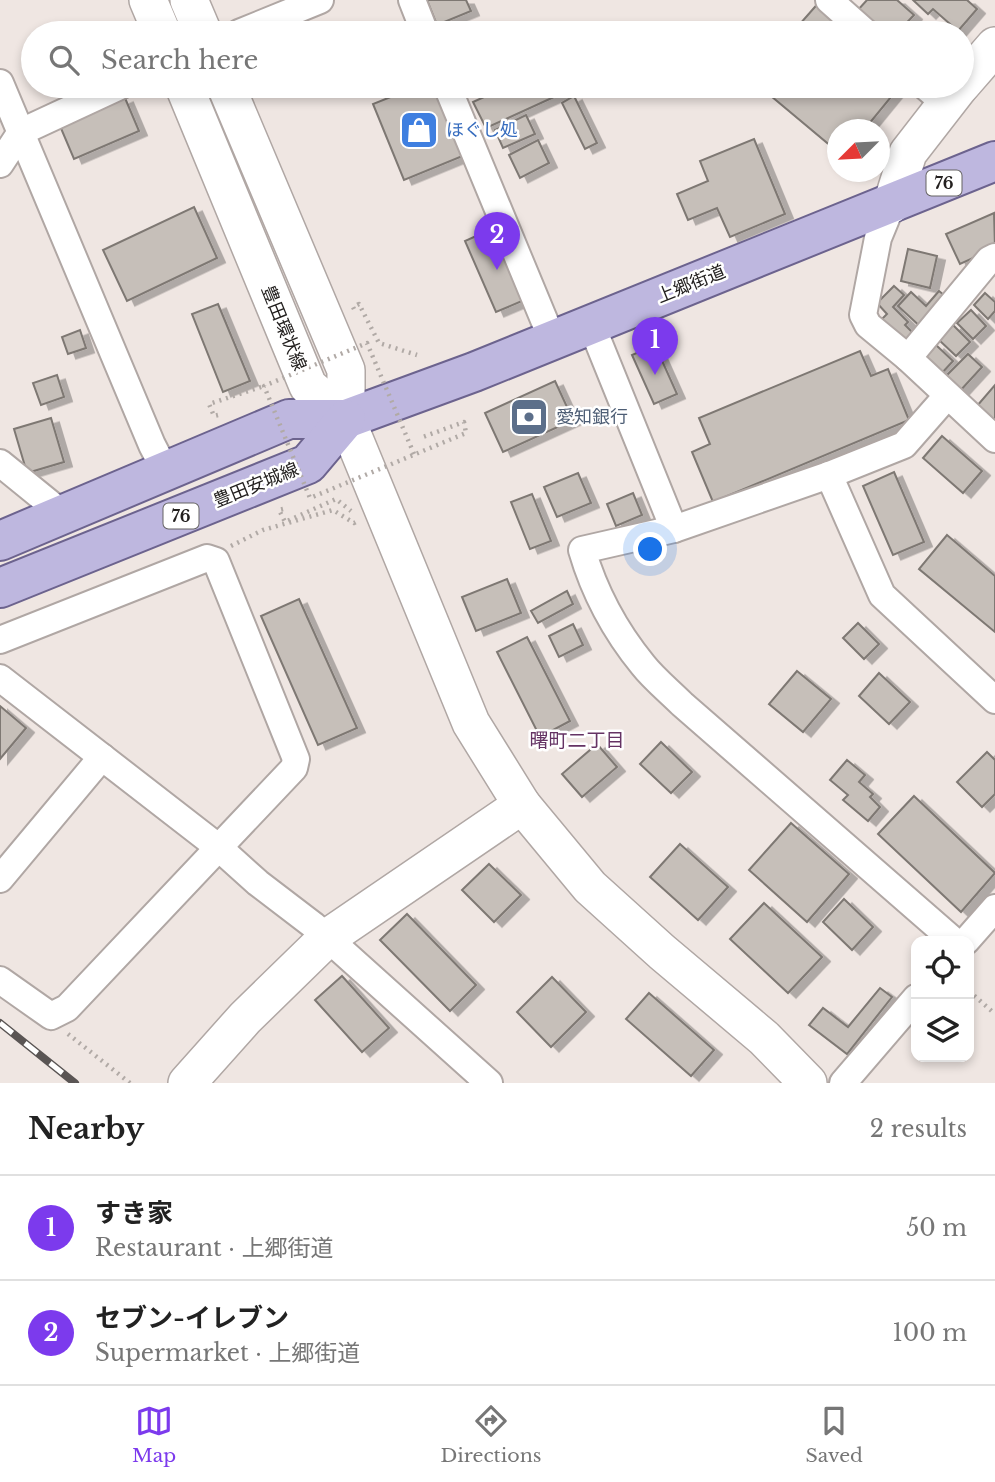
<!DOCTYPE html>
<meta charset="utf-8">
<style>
body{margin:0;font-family:"Libre Baskerville","Noto Sans JP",serif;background:#f2f2f2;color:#222}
.controls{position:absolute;right:21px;bottom:21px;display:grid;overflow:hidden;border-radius:14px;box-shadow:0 4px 10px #0003}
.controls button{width:63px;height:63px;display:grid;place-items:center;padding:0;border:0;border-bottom:2px solid #e0e0e0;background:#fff;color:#222;font:35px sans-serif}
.compass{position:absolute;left:827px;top:119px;width:63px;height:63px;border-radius:50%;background:#fff;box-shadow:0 4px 10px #0003;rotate:246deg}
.you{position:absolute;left:651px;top:550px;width:24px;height:24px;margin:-18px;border:5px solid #fff;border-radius:50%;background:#1a73e8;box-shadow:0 0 0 10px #1a73e833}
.badge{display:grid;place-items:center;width:46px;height:46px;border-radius:50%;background:#7c3aed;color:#fff;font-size:23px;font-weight:700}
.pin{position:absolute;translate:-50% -58px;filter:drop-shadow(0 2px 4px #0008)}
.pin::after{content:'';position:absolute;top:37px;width:24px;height:21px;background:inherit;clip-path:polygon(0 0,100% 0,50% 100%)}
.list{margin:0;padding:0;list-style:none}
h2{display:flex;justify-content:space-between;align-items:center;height:91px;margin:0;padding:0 28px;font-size:30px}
h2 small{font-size:23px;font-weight:400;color:#767676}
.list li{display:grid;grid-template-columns:46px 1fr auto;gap:21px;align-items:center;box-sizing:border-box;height:105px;padding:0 28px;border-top:2px solid #e0e0e0}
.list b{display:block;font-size:26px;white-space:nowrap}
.list p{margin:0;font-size:23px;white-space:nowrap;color:#767676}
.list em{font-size:23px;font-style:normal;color:#767676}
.icon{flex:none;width:38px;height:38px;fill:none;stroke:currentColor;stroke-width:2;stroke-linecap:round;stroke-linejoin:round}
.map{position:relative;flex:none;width:995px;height:1083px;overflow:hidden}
.search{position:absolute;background:#fff;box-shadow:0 4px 10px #0003;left:21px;right:21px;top:21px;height:77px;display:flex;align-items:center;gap:18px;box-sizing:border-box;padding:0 24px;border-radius:38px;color:#767676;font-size:26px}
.sheet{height:301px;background:#fff}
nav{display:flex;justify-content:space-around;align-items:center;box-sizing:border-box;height:98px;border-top:2px solid #e0e0e0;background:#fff;font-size:19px;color:#767676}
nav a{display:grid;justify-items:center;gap:4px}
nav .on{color:#7c3aed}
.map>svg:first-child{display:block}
</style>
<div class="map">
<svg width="995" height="1083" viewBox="0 0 995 1083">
<defs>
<filter id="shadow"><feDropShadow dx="8" dy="4.5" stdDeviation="0" flood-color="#0004"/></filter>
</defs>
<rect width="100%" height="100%" fill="#efe6e2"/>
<g fill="#c6bfb9" stroke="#7e7873" stroke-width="2" filter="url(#shadow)">
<polygon points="427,0 466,0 471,11 437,25"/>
<polygon points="821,0 860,33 792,33"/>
<polygon points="867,0 897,0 914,15 897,33 881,33 857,11"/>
<polygon points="913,0 967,0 977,9 958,31 933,9 928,14"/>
<polygon points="418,86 436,86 465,155 404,180 373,104"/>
<polygon points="508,86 578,86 486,128 473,102"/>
<polygon points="759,86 900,86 864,130 838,130 838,152"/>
<polygon points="574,96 597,143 585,149 562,103"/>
<polygon points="125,98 139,131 74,159 60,126"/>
<polygon points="526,115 535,134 503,148 495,130"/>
<polygon points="754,139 785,214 730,237 717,208 688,220 677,194 708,181 700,161"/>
<polygon points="538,140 549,163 520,178 509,155"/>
<polygon points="194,207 217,258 127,301 103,250"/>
<polygon points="994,213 995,248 960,264 946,234"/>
<polygon points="498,226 529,298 496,312 465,241"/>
<polygon points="908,249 937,256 930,288 901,281"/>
<polygon points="894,286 904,295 893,307 908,322 905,325 914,334 907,341 901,336 899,338 881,320 887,314 877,303"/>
<polygon points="939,291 950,300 924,330 898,306 911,292 926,306"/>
<polygon points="985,293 995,302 995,311 988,319 974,305"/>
<polygon points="218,304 250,381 223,392 192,314"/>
<polygon points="971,310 986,326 973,339 957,323"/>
<polygon points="953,325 970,342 956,356 939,340"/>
<polygon points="80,330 86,348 68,354 62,337"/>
<polygon points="655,345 677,394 654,404 632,355"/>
<polygon points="936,345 953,361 941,374 924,359"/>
<polygon points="860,351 871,376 888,369 909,420 713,502 692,452 710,444 699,418"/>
<polygon points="968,354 982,367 959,392 944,378"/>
<polygon points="57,375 64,397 41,405 33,383"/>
<polygon points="555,381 573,420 503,452 485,413"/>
<polygon points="995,385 995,418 994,420 977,406"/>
<polygon points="51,418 64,462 27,473 14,429"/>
<polygon points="942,436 982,471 963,493 923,458"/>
<polygon points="894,472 924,542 893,555 863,486"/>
<polygon points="578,473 591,503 557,517 544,487"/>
<polygon points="633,493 642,515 616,526 607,504"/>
<polygon points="532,494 551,541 530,549 511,502"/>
<polygon points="947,535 995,576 995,632 919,569"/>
<polygon points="507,579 521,613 476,631 462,597"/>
<polygon points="567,591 573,604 538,623 531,611"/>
<polygon points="299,599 357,728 318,745 261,616"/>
<polygon points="858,623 879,644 864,659 843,638"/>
<polygon points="573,624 583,645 559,657 549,636"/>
<polygon points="527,637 570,721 540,737 497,652"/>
<polygon points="797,671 831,699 803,732 769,704"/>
<polygon points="879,673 910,702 889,724 859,696"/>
<polygon points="0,706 26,728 0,759"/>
<polygon points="661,742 692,772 671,793 640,764"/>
<polygon points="597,744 617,767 582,797 562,774"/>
<polygon points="987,752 995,760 995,794 982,807 957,782"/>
<polygon points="847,760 865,775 859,782 873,794 870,797 880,807 868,821 843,800 848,795 830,780"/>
<polygon points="914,796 995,873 961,912 878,834"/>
<polygon points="791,823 849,874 807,922 749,870"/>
<polygon points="680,844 728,887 698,920 650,877"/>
<polygon points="489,864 521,895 494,922 462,890"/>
<polygon points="844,899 873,927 852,950 823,922"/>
<polygon points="764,903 822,957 788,993 730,939"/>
<polygon points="407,914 476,985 450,1011 380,940"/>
<polygon points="342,976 389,1028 362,1052 315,1000"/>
<polygon points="552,977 586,1012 551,1047 517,1012"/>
<polygon points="880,988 892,997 847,1054 809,1025 823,1008 848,1027"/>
<polygon points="649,993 714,1050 691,1076 626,1019"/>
</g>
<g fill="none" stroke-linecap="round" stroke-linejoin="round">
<defs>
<g id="street">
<polyline points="412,0 425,33"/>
<polyline points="829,0 866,33"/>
<polyline points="239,33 320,0"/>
<polyline points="0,83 152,445 166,472"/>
<polyline points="447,86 552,339"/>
<polyline points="925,86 945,103"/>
<polyline points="0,164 21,132 120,86"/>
<polyline points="892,204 878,238 863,315 868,325 908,358 995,439"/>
<polyline points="591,324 674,529"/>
<polyline points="908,358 989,260 995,257"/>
<path d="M947 396 904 445 829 475 674 529 582 550C594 591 616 632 643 665 654 679 669 691 682 704L954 941"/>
<polyline points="0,463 64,515"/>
<polyline points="829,475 882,595 995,700"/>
<polyline points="0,640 207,558 216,561 296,759 294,768 67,1008 51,1016 0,980"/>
<polyline points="0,678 218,847 258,883 313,925 489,1083"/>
<polyline points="0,879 102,757"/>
<polyline points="966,941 995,908"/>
<polyline points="843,1083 916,998"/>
</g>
<g id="secondary">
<polyline points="148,0 162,33"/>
<polyline points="189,0 203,33"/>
<polyline points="962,84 995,46"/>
<polyline points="184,86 308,386 346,419"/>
<polyline points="226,86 346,370 346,419 471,723 522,805 590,887 662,952 764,1038 808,1083"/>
<polyline points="892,204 908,153 960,86"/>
<polyline points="187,1083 245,1018 327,938 522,805"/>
</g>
<g id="primary">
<polyline points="0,541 289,419 346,419 474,372 995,161"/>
<polyline points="0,588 308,464 346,419"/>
</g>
</defs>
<use href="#street" stroke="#b0a7a4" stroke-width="30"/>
<use href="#secondary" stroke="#b0a7a4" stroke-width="40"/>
<use href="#primary" stroke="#6c638e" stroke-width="42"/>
<g stroke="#b1aaa6" stroke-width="4.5" stroke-dasharray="2 5" stroke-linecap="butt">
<polyline points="354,309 353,307 359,304 379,343 417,355"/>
<polyline points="218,415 214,416 209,404 264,386"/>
<polyline points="283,509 279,510 285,522 336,499 351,511"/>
<polyline points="231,546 263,530 333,510 354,523 358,521"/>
<polyline points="969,991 995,1014"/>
<polyline points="68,1034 130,1083"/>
</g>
<use href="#street" stroke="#fff" stroke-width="26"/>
<use href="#secondary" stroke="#fff" stroke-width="37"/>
<use href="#primary" stroke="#beb7df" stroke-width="38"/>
<defs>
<polyline id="rail" points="0,1023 75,1083"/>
</defs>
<use href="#rail" stroke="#5a5554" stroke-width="8"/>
<use href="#rail" stroke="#fff" stroke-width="5" stroke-dasharray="16" stroke-linecap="butt"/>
<polyline stroke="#b1aaa6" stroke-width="4.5" stroke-dasharray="2 5" stroke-linecap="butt" points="414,454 367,343 264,386 310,498 466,433 464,422 420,438"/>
</g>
<defs>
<symbol id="shop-square" viewBox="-11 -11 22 22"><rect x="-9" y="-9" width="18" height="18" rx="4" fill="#3f7fe0" stroke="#fff"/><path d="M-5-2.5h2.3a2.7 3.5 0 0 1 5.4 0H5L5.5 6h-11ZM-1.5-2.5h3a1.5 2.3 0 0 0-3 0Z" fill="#fff"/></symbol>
<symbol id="bank-square" viewBox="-11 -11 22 22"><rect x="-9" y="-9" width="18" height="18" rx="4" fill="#5c6f8a" stroke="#fff"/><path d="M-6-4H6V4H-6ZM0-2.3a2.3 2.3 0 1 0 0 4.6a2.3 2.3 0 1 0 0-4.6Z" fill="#fff"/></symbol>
</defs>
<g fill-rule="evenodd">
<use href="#shop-square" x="397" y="108" width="44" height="44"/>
<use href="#bank-square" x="507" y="395" width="44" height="44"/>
</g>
<g text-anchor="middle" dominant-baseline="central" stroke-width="5" stroke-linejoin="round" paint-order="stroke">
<g fill="#fff" stroke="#656362" stroke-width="2">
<rect x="926.5" y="170.5" width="35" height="25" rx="5"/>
<rect x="163.5" y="503.5" width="35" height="25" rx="5"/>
</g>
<g font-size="16" font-weight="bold" fill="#23201f">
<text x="944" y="183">76</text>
<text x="181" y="516">76</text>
</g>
<g font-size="18" fill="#366cbe" stroke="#fff" text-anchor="start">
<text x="446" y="130">ほぐし処</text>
</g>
<g font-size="18" fill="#23201f" stroke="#fff">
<text transform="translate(691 284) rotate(-22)">上郷街道</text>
<text transform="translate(284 328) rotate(68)">豊田環状線</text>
<text transform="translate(256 485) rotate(-22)">豊田安城線</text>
</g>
<g font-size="18" fill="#4e5e75" stroke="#fff" text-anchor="start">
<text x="556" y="417">愛知銀行</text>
</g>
<g font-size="19" fill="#653364" stroke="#fff">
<text x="577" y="740">曙町二丁目</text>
</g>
</g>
</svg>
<div class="controls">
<button><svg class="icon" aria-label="locate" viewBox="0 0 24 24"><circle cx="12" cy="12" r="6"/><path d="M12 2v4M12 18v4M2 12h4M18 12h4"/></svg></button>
<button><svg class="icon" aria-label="layers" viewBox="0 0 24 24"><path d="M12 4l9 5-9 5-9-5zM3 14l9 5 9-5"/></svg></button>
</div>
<svg class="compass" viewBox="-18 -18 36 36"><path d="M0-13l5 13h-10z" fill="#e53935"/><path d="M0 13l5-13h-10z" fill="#767676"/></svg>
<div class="you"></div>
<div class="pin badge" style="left:655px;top:375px">1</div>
<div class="pin badge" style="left:497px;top:270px">2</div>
<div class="search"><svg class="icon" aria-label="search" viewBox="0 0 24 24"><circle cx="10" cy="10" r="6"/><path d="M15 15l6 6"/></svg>Search here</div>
</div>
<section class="sheet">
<h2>Nearby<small>2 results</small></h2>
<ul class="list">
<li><span class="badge">1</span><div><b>すき家</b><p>Restaurant · 上郷街道</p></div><em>50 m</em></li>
<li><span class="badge">2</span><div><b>セブン-イレブン</b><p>Supermarket · 上郷街道</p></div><em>100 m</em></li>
</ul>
</section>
<nav>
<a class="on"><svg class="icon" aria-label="map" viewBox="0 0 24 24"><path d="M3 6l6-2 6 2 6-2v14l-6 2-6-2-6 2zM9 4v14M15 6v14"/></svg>Map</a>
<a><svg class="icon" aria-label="directions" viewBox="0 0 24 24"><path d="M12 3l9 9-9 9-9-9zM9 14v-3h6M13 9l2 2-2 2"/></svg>Directions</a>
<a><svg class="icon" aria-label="saved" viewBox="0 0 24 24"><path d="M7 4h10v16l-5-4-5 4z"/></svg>Saved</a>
</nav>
